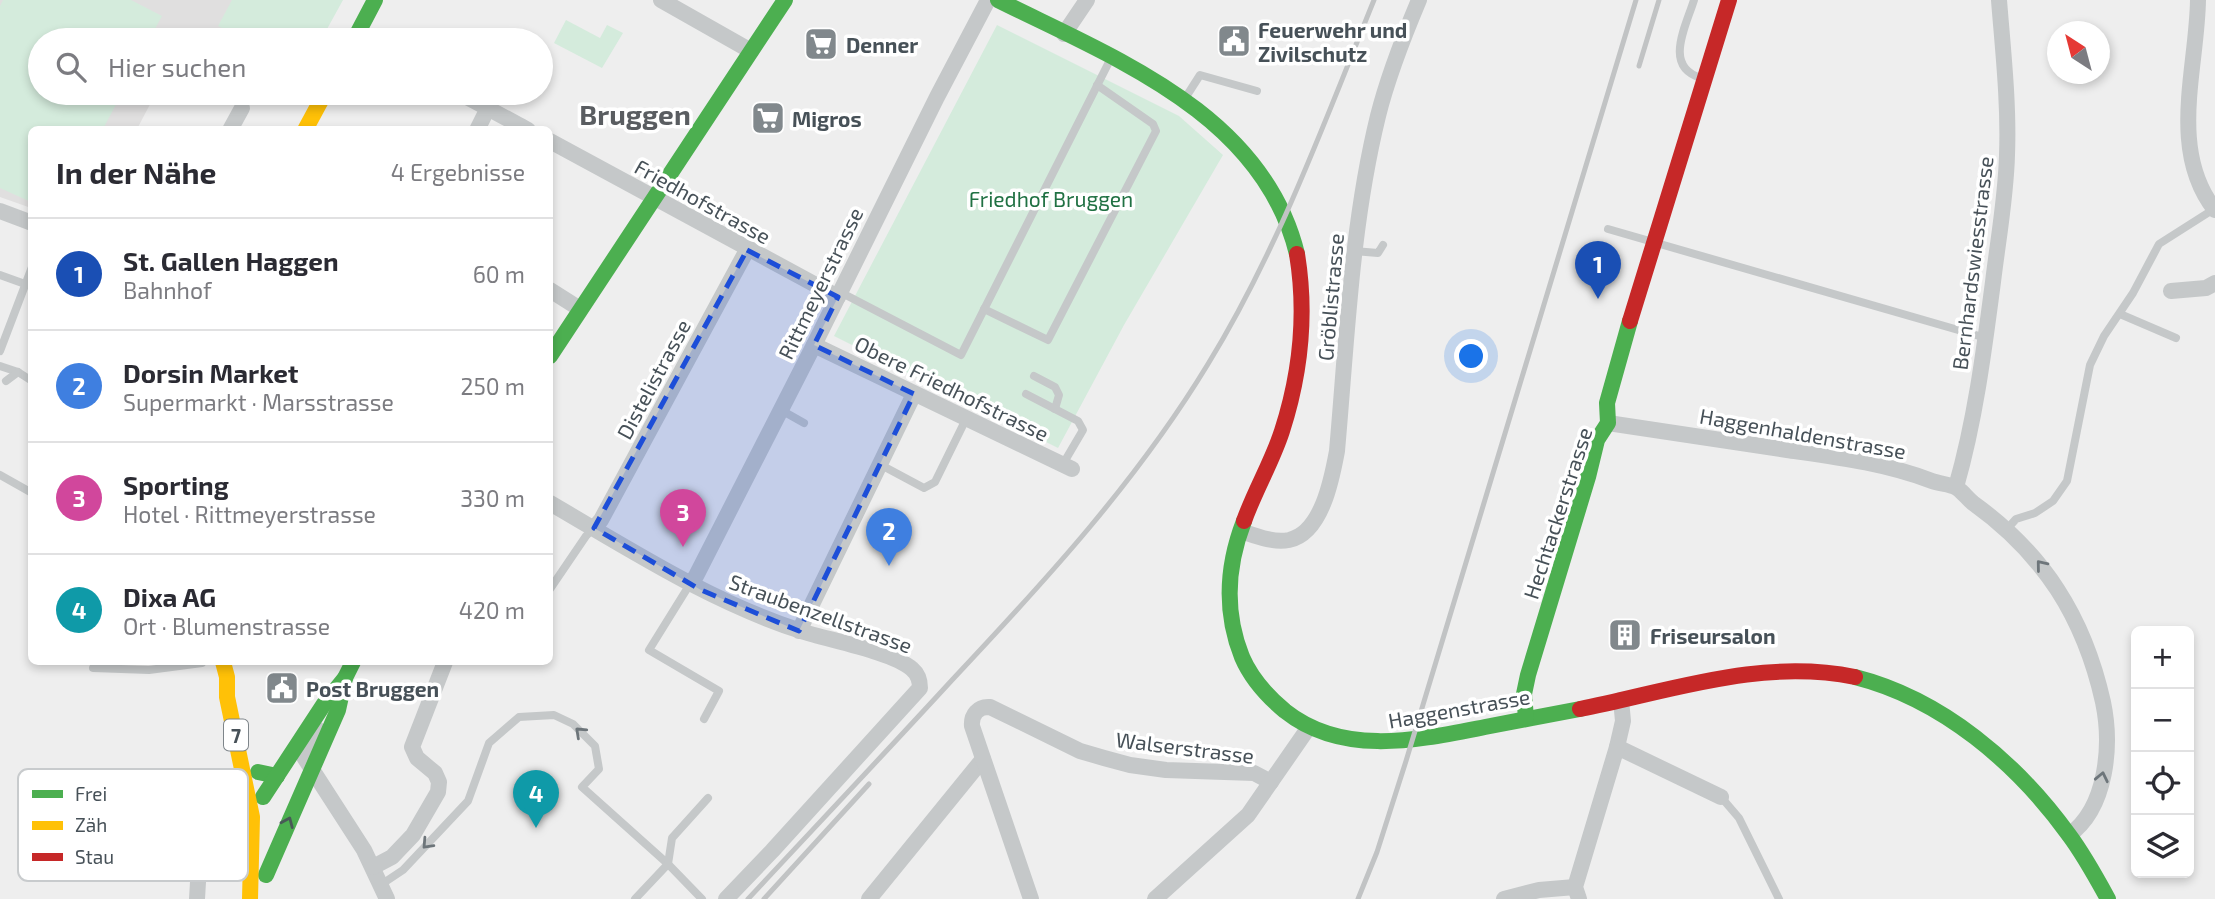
<!DOCTYPE html>
<html lang="de">
<meta charset="utf-8">
<style>
body{margin:0;font-family:"Exo 2",sans-serif;background:#f2f2f3;color:#2b2b33}
.controls{position:absolute;right:21px;bottom:21px;display:grid;overflow:hidden;border-radius:10px;box-shadow:0 4px 10px #0003}
.controls button{width:63px;height:63px;display:grid;place-items:center;padding:0;border:0;border-bottom:2px solid #e1e1e2;background:#fff;color:#2b2b33;font:35px sans-serif}
.compass{position:absolute;left:2047px;top:21px;width:63px;height:63px;border-radius:50%;background:#fff;box-shadow:0 4px 10px #0003;rotate:324deg}
.you{position:absolute;left:1472px;top:357px;width:24px;height:24px;margin:-18px;border:5px solid #fff;border-radius:50%;background:#1a73e8;box-shadow:0 0 0 10px #1a73e833}
.badge{display:grid;place-items:center;width:46px;height:46px;border-radius:50%;background:#db2777;color:#fff;font-size:23px;font-weight:700}
.pin{position:absolute;translate:-50% -58px;filter:drop-shadow(0 2px 4px #0008)}
.pin::after{content:'';position:absolute;top:37px;width:24px;height:21px;background:inherit;clip-path:polygon(0 0,100% 0,50% 100%)}
.list{margin:0;padding:0;list-style:none}
h2{display:flex;justify-content:space-between;align-items:center;height:91px;margin:0;padding:0 28px;font-size:30px}
h2 small{font-size:23px;font-weight:400;color:#7c7c81}
.list li{display:grid;grid-template-columns:46px 1fr auto;gap:21px;align-items:center;box-sizing:border-box;height:112px;padding:0 28px;border-top:2px solid #e1e1e2}
.list b{display:block;font-size:26px;white-space:nowrap}
.list p{margin:0;font-size:23px;white-space:nowrap;color:#7c7c81}
.list em{font-size:23px;font-style:normal;color:#7c7c81}
.icon{flex:none;width:38px;height:38px;fill:none;stroke:currentColor;stroke-width:2;stroke-linecap:round;stroke-linejoin:round}
.map{position:relative;flex:none;width:2215px;height:899px;overflow:hidden}
.search{position:absolute;background:#fff;box-shadow:0 4px 10px #0003;left:28px;top:28px;width:525px;height:77px;display:flex;align-items:center;gap:18px;box-sizing:border-box;padding:0 24px;border-radius:38px;color:#7c7c81;font-size:26px}
.panel{position:absolute;background:#fff;box-shadow:0 4px 10px #0003;left:28px;top:126px;width:525px;height:539px;border-radius:10px}
.map>svg:first-child{display:block}
</style>
<div class="map">
<svg width="2215" height="899" viewBox="0 0 2215 899">
<rect width="100%" height="100%" fill="#eee"/>
<polygon fill="#e0dfdf" points="0,0 342,0 245,40 223,28 215,40 40,40 40,93 156,93 137,129 32,130 31,208 0,197"/>
<g fill="#d4ebdc">
<polygon points="3,0 131,0 162,16 149,40 40,40 40,93 122,93 103,129 32,130 31,202 0,188 0,6"/>
<polygon points="232,0 343,0 321,40 245,40 218,26"/>
<polygon points="566,20 600,38 607,25 623,33 602,68 554,43"/>
<polygon points="997,25 1179,116 1223,155 1124,325 1058,448 834,336"/>
</g>
<g fill="none" stroke-linecap="round" stroke-linejoin="round">
<g stroke="#c5c8c9" stroke-width="8">
<path d="M1694 0C1686 26 1663 67 1701 78"/>
<polyline points="1184,100 1200,75 1257,91"/>
<polyline points="1608,229 1986,338"/>
<polyline points="1354,251 1378,253 1383,245"/>
<polyline points="0,275 25,284"/>
<polyline points="840,292 961,355 1110,60"/>
<polyline points="984,309 1048,340 1156,131 1153,124 1097,85"/>
<polyline points="2120,314 2176,338"/>
<polyline points="0,351 32,267"/>
<polyline points="0,366 18,372 32,381"/>
<polyline points="1034,376 1055,387 1059,395 1055,409"/>
<polyline points="6,381 18,372"/>
<polyline points="1026,394 1078,421 1083,430 1063,464"/>
<polyline points="781,410 804,423"/>
<polyline points="881,465 924,488 935,482 966,419"/>
<polyline points="0,475 32,493"/>
<polyline points="2007,529 2016,519 2035,513 2053,501 2067,481 2090,365 2104,336 2133,293 2159,244 2214,209"/>
<polyline points="690,584 649,650 719,691 704,719"/>
<polyline points="550,589 586,536 594,528"/>
<polyline points="93,668 149,670 202,663"/>
<polyline points="1721,797 1739,818 1779,899"/>
<polyline points="382,884 403,870 468,801 489,743 519,717 554,715 573,724 595,746 599,769 582,787 668,864 702,899"/>
<polyline points="635,899 668,864 672,838 708,798"/>
</g>
<g stroke="#c5c8c9" stroke-width="16">
<polyline points="661,0 751,51"/>
<path d="M2198 0C2197 69 2168 150 2215 210"/>
<polyline points="1064,34 1087,0"/>
<path d="M459 93C482 105 504 117 528 130"/>
<polyline points="230,130 242,108"/>
<polyline points="477,130 487,110"/>
<polyline points="550,141 838,297"/>
<polyline points="0,211 32,223"/>
<polyline points="550,290 580,309"/>
<polyline points="2171,291 2206,288 2215,283"/>
<polyline points="814,345 1072,469"/>
<path d="M1608 423C1667 432 1727 441 1787 450 1836 457 1885 463 1932 481 1940 484 1950 484 1957 488 1963 492 1967 498 1973 503 2044 554 2084 617 2103 702 2112 745 2107 808 2069 835"/>
<path d="M1956 487C1975 421 1984 351 1993 282 1998 240 2006 197 2007 155 2009 104 2003 51 1999 0"/>
<path d="M550 503C631 550 711 602 801 631 828 640 893 652 912 669 918 674 920 680 920 688L772 851 726 899"/>
<polyline points="594,528 601,520 747,250"/>
<path d="M1241 531C1256 536 1273 543 1289 540 1322 533 1332 478 1337 451 1347 339 1351 226 1378 116 1388 76 1403 38 1419 0"/>
<polyline points="690,584 696,576 814,345 937,97 988,0"/>
<polyline points="799,631 914,394"/>
<polyline points="317,729 304,757 364,850 387,899"/>
<polyline points="1617,747 1721,797"/>
<polyline points="373,867 392,857 413,835 438,792 439,782 435,773 417,758 412,747 445,662"/>
<path d="M197 899 201 831C206 810 227 801 246 794"/>
<polyline points="869,899 983,759"/>
<path d="M1031 899 972 726C971 715 978 706 990 707L1080 751 1104 758 1130 765 1166 770 1254 773 1271 782"/>
<polyline points="1155,899 1248,815 1309,727"/>
<polyline points="1504,899 1539,890 1575,887"/>
<polyline points="1579,899 1575,887 1617,747 1623,721 1621,700"/>
</g>
<g stroke="#4caf50" stroke-width="16">
<path d="M998 0C1114 58 1263 114 1297 254"/>
<polyline points="354,40 375,0"/>
<polyline points="550,356 785,0"/>
<path d="M1244 521C1227 565 1224 612 1242 657 1251 678 1267 696 1285 711 1343 757 1418 740 1485 727 1517 721 1548 715 1580 709"/>
<path d="M1855 677C1942 699 2017 763 2069 835 2084 855 2096 877 2108 899"/>
<polyline points="1526,718 1524,694 1528,675 1588,477 1597,440 1608,423 1607,403 1630,321"/>
<polyline points="258,772 277,776"/>
<polyline points="263,797 324,704 345,678 353,662"/>
<polyline points="266,875 338,710 345,678"/>
</g>
<g stroke="#ffc107" stroke-width="16">
<polyline points="305,130 325,93"/>
<polyline points="223,662 227,677 227,697 252,817 250,899"/>
</g>
<g stroke="#c62828" stroke-width="16">
<polyline points="1630,321 1729,0"/>
<path d="M1244 521C1255 490 1272 462 1282 431 1301 372 1307 315 1297 254"/>
<path d="M1580 709C1671 691 1760 658 1855 677"/>
</g>
<g stroke="#c1c3c4" stroke-width="5">
<polyline points="1639,66 1659,0"/>
<path d="M748 899C816 826 885 753 953 679 1046 580 1137 481 1208 364 1278 250 1324 123 1374 0"/>
<polyline points="764,899 869,784"/>
<polyline points="1358,899 1377,852 1406,761 1636,0"/>
</g>
</g>
<defs><path id="oneway-chevron" d="M-2-3.5L2.5 0L-2 3.5" fill="none" stroke-width="1.6" stroke-linecap="round" stroke-linejoin="round" transform="scale(1.75)"/></defs>
<g stroke="#6d757a">
<use href="#oneway-chevron" transform="translate(2041 565) rotate(-129)"/>
<use href="#oneway-chevron" transform="translate(580 732) rotate(-137)"/>
<use href="#oneway-chevron" transform="translate(2102 777) rotate(-78)"/>
<use href="#oneway-chevron" transform="translate(427 844) rotate(133)"/>
</g>
<use stroke="#485a57" href="#oneway-chevron" transform="translate(288 822) rotate(-67)"/>
<path fill="#1d4ed8" fill-opacity="0.2" stroke="#1d4ed8" stroke-width="5" stroke-dasharray="14 9" stroke-linejoin="round" d="M747 250 838 297 814 345 914 394 799 631 701 590 594 528Z"/>
<defs>
<symbol id="civic-square" viewBox="-11 -11 22 22"><rect x="-9" y="-9" width="18" height="18" rx="4" fill="#81888c" stroke="#fff"/><path d="M-.6-6.5H3V-4.5H.6V-3L4-1V1h2V6H-6V1h2V-1L-.6-3ZM-1.2 2.5V6h2.4V2.5Z" fill="#fff"/></symbol>
<symbol id="supermarket-square" viewBox="-11 -11 22 22"><rect x="-9" y="-9" width="18" height="18" rx="4" fill="#81888c" stroke="#fff"/><path d="M-6-5.5h2.5l.6 2H6L4.5 2H-2.5L-4.4-4H-6ZM-1.5 3.2a1.3 1.3 0 1 0 .1 0ZM3 3.2a1.3 1.3 0 1 0 .1 0Z" fill="#fff"/></symbol>
<symbol id="building-square" viewBox="-11 -11 22 22"><rect x="-9" y="-9" width="18" height="18" rx="4" fill="#81888c" stroke="#fff"/><path d="M-4-6H4V6H1V3H-1V6H-4ZM-2.5-4.3h1.7v1.8h-1.7ZM.8-4.3h1.7v1.8H.8ZM-2.5-1h1.7V.8h-1.7ZM.8-1h1.7V.8H.8Z" fill="#fff"/></symbol>
</defs>
<g fill-rule="evenodd">
<use href="#civic-square" x="1215" y="22" width="38" height="38"/>
<use href="#supermarket-square" x="802" y="25" width="38" height="38"/>
<use href="#supermarket-square" x="749" y="99" width="38" height="38"/>
<use href="#building-square" x="1606" y="616" width="38" height="38"/>
<use href="#civic-square" x="263" y="669" width="38" height="38"/>
</g>
<g text-anchor="middle" dominant-baseline="central" stroke-width="7" stroke-linejoin="round" paint-order="stroke">
<rect fill="#fff" stroke="#7e858a" stroke-width="2" x="224" y="719.5" width="24" height="31" rx="5"/>
<g font-size="19" font-weight="bold" fill="#475158">
<text x="236" y="735">7</text>
</g>
<g font-size="21" font-weight="bold" fill="#475158" stroke="#fff" text-anchor="start">
<text x="1258" y="29">Feuerwehr und<tspan x="1258" dy="24">Zivilschutz</tspan></text>
<text x="846" y="44">Denner</text>
<text x="792" y="118">Migros</text>
<text x="1650" y="635">Friseursalon</text>
<text x="306" y="688">Post Bruggen</text>
</g>
<g font-size="21" fill="#207143" stroke="#fff">
<text x="1051" y="198">Friedhof Bruggen</text>
</g>
<g font-size="21" fill="#475158" stroke="#fff">
<text transform="translate(703 201) rotate(29)">Friedhofstrasse</text>
<text transform="translate(1972 263) rotate(-83)">Bernhardswiesstrasse</text>
<text transform="translate(820 283) rotate(-64)">Rittmeyerstrasse</text>
<text transform="translate(1330 297) rotate(-85)">Gröblistrasse</text>
<text transform="translate(653 379) rotate(-62)">Distelistrasse</text>
<text transform="translate(952 388) rotate(26)">Obere Friedhofstrasse</text>
<text transform="translate(1803 433) rotate(10)">Haggenhaldenstrasse</text>
<text transform="translate(1557 513) rotate(-72)">Hechtackerstrasse</text>
<text transform="translate(821 613) rotate(20)">Straubenzellstrasse</text>
<text transform="translate(1459 708) rotate(-10)">Haggenstrasse</text>
<text transform="translate(1185 747) rotate(7)">Walserstrasse</text>
</g>
<g font-size="28" font-weight="bold" fill="#5a5d61" stroke="#fff">
<text x="635" y="114">Bruggen</text>
</g>
</g>
<rect x="18" y="769" width="230" height="112" rx="10" fill="#fff" stroke="#c8cbcd" stroke-width="2"/>
<rect x="32" y="790" width="31" height="8" fill="#4caf50"/>
<rect x="32" y="821" width="31" height="9" fill="#ffc107"/>
<rect x="32" y="853" width="31" height="8" fill="#c62828"/>
<g font-size="19" fill="#475158">
<text x="75" y="801">Frei</text>
<text x="75" y="832">Zäh</text>
<text x="75" y="864">Stau</text>
</g>
</svg>
<div class="controls">
<button>+</button>
<button>−</button>
<button><svg class="icon" aria-label="locate" viewBox="0 0 24 24"><circle cx="12" cy="12" r="6"/><path d="M12 2v4M12 18v4M2 12h4M18 12h4"/></svg></button>
<button><svg class="icon" aria-label="layers" viewBox="0 0 24 24"><path d="M12 4l9 5-9 5-9-5zM3 14l9 5 9-5"/></svg></button>
</div>
<svg class="compass" viewBox="-18 -18 36 36"><path d="M0-13l5 13h-10z" fill="#e53935"/><path d="M0 13l5-13h-10z" fill="#7c7c81"/></svg>
<div class="you"></div>
<div class="pin badge" style="left:1598px;top:299px;background:#1a4fb4">1</div>
<div class="pin badge" style="left:889px;top:566px;background:#3f7fe0">2</div>
<div class="pin badge" style="left:683px;top:547px;background:#d1479c">3</div>
<div class="pin badge" style="left:536px;top:828px;background:#0f9aa8">4</div>
<div class="search"><svg class="icon" aria-label="search" viewBox="0 0 24 24"><circle cx="10" cy="10" r="6"/><path d="M15 15l6 6"/></svg>Hier suchen</div>
<section class="panel">
<h2>In der Nähe<small>4 Ergebnisse</small></h2>
<ul class="list">
<li><span class="badge" style="background:#1a4fb4">1</span><div><b>St. Gallen Haggen</b><p>Bahnhof</p></div><em>60 m</em></li>
<li><span class="badge" style="background:#3f7fe0">2</span><div><b>Dorsin Market</b><p>Supermarkt · Marsstrasse</p></div><em>250 m</em></li>
<li><span class="badge" style="background:#d1479c">3</span><div><b>Sporting</b><p>Hotel · Rittmeyerstrasse</p></div><em>330 m</em></li>
<li><span class="badge" style="background:#0f9aa8">4</span><div><b>Dixa AG</b><p>Ort · Blumenstrasse</p></div><em>420 m</em></li>
</ul>
</section>
</div>
